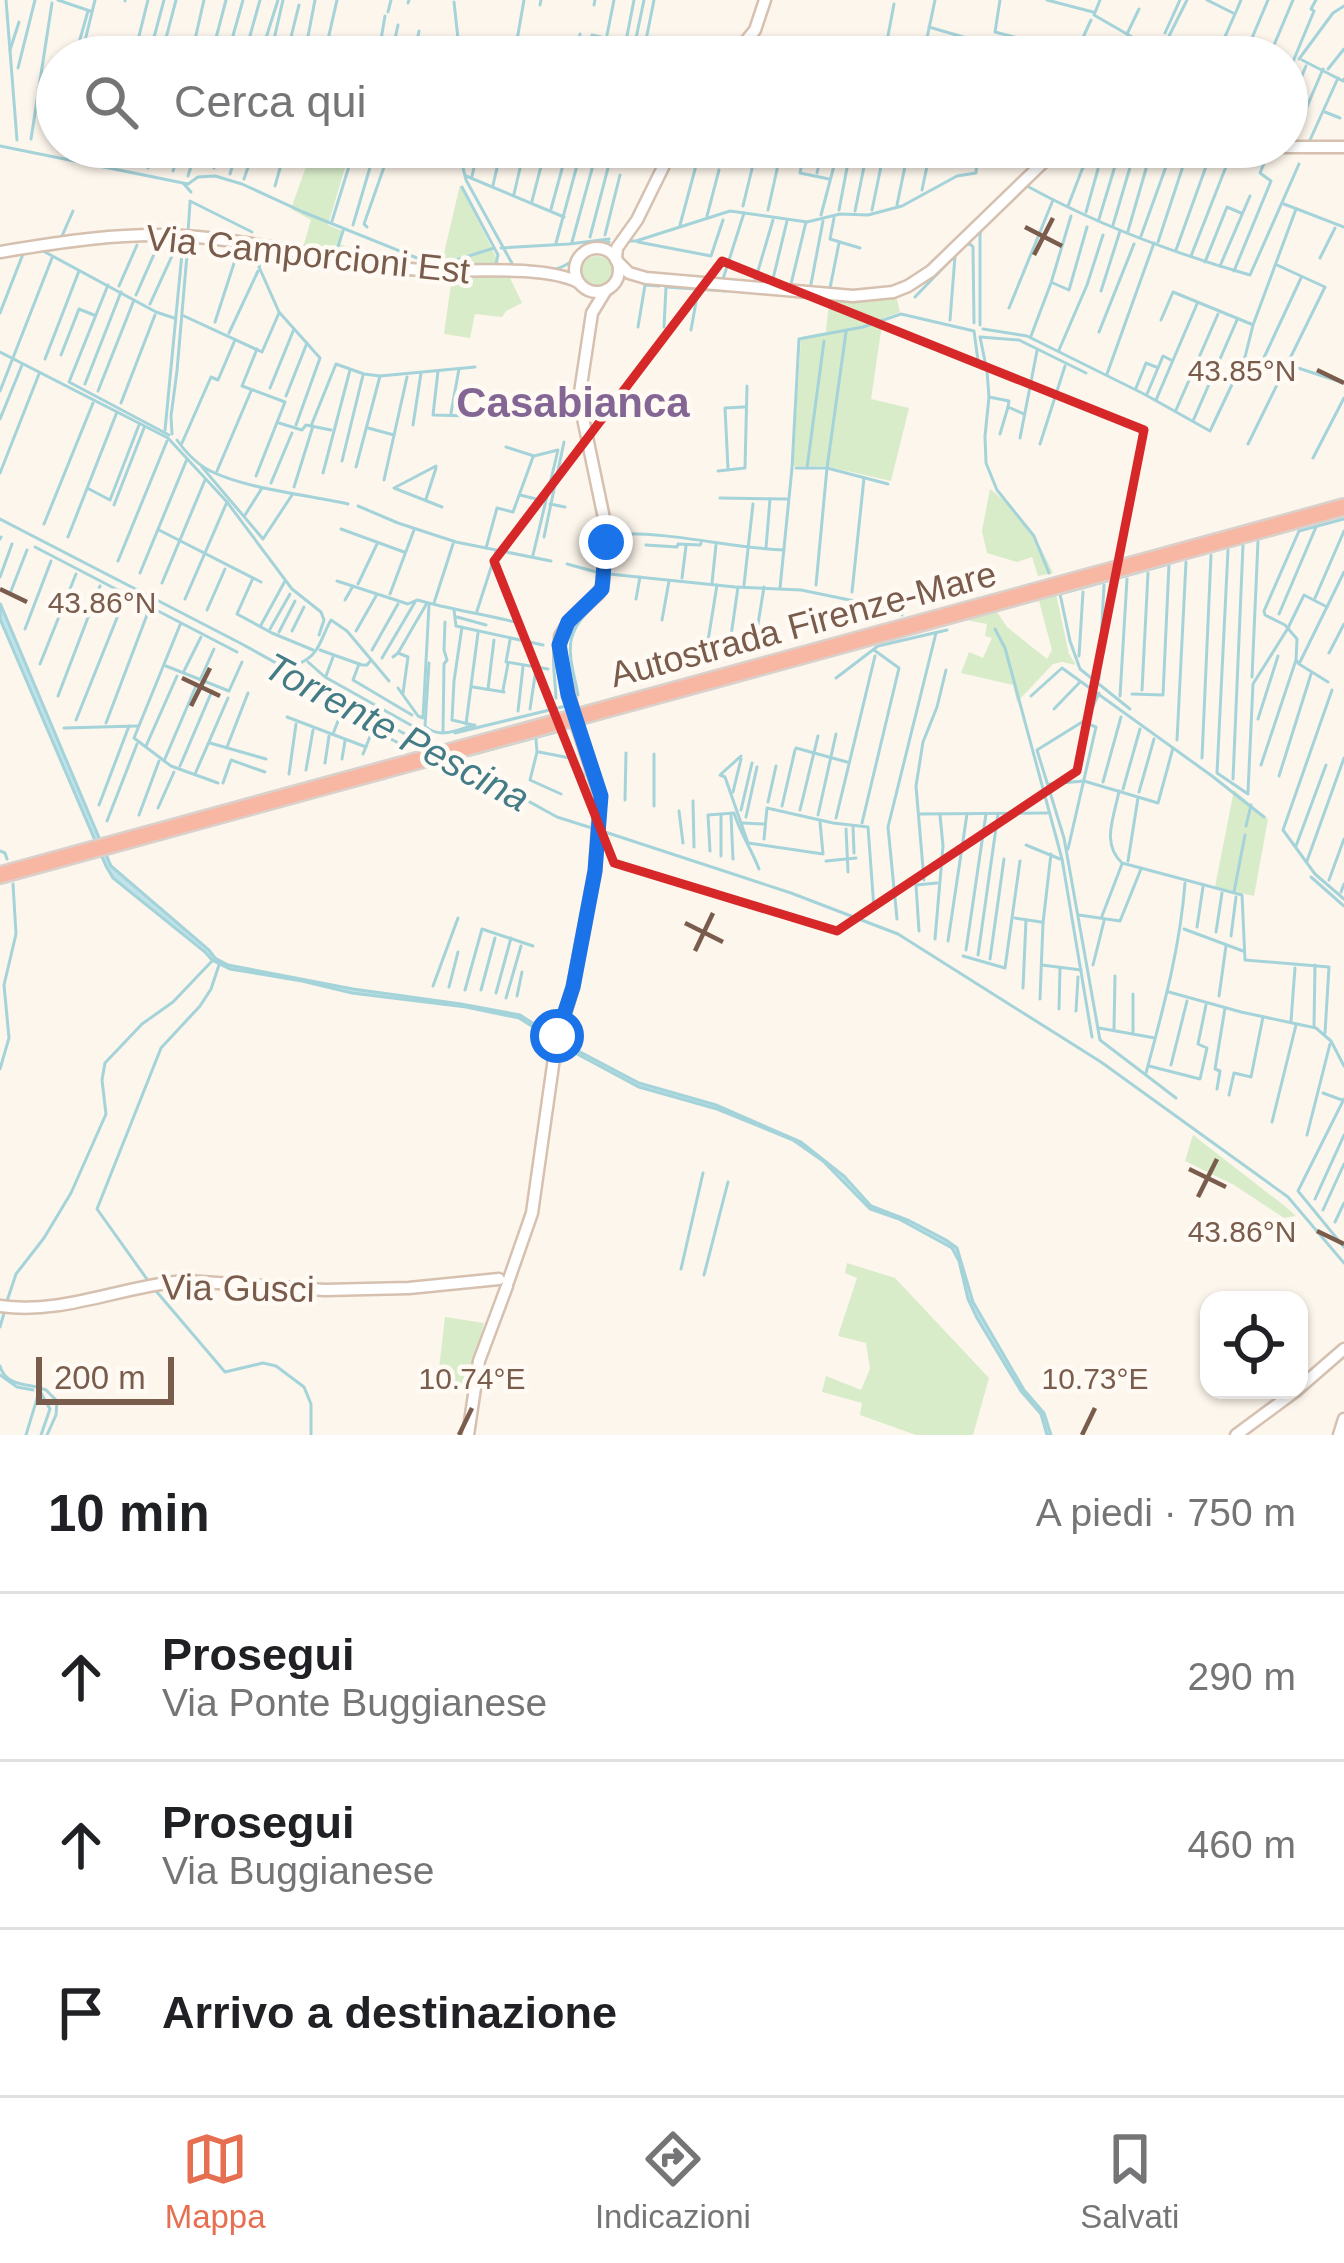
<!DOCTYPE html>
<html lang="it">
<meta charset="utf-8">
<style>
body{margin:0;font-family:Arial,sans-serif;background:#f6f6f6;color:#202124}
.controls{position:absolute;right:36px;bottom:36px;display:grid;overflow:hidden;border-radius:24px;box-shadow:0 3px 9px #0004}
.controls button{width:108px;height:108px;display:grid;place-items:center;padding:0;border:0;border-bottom:3px solid #e0e0e0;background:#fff;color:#202124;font:60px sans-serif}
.scale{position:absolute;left:36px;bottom:30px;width:138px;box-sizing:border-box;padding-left:12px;border:6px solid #7a5c4d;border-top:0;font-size:33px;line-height:42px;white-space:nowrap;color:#7a5c4d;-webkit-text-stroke:9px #fffaf3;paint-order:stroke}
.stop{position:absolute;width:36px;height:36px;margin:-27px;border:9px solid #1a73e8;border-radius:50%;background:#fff}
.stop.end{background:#1a73e8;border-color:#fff;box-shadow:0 3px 12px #0008}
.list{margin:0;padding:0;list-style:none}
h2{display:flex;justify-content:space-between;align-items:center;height:156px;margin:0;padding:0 48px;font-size:51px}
h2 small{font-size:39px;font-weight:400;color:#757577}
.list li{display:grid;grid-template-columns:78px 1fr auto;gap:36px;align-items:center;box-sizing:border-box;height:168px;padding:0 48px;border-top:3px solid #e0e0e0}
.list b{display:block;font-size:45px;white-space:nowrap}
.list p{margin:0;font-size:39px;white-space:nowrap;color:#757577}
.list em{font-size:39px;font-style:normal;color:#757577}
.icon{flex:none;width:66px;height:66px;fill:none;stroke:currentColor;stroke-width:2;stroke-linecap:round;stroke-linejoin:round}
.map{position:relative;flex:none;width:1344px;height:1435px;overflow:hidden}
.search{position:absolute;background:#fff;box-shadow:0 3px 9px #0004;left:36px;right:36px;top:36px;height:132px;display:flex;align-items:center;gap:30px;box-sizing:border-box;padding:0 42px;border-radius:66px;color:#757577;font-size:45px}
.sheet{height:660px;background:#fff}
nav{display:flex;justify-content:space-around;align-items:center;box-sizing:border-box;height:168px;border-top:3px solid #e0e0e0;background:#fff;font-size:33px;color:#757577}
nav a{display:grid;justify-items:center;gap:6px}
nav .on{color:#e76f51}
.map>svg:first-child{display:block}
</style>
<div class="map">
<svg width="1344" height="1435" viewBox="0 0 1344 1435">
<rect width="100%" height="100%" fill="#fdf6ec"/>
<g fill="#d8ecc9">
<polygon points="313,147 351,147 328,225 342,231 339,244 370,254 368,262 302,251 311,220 291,209"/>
<polygon points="460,185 499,263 495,271 431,268 442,262"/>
<circle cx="597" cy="272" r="16"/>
<polygon points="452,276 510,278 522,303 506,311 502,317 475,314 470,338 444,334"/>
<polygon points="830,292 896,296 900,312 883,318 871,399 909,408 891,481 825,466 793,466 801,337 826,332"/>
<path d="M990 489C1020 512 1038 539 1053 573L1038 576 1032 557 1017 562 987 553 982 531Z"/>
<polygon points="1056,594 1069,654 1076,665 1062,662 1053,664 1017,702 1013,685 961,673 969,652 983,658 992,638 985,636 987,624 961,619 995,609 1007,627 1047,659 1052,650 1038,597"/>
<polygon points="1234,790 1268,819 1254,896 1215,887"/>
<polygon points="1193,1135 1286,1207 1296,1216 1284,1218 1234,1185 1185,1161"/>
<polygon points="847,1263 895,1278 989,1378 973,1435 916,1435 860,1415 862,1403 822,1392 826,1376 861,1390 870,1369 866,1343 838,1336 857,1278 845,1273"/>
<polygon points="445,1317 484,1323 469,1383 437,1386"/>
</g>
<polygon fill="#bfe3e8" stroke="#a5d3da" stroke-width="3" points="0,603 111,866 209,950 215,958 228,965 353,989 461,1004 520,1015 567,1045 639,1083 716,1105 801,1142 844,1176 871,1206 908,1220 946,1240 957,1248 973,1302 1024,1390 1044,1413 1051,1435 1047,1435 1041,1414 1021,1391 977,1318 968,1299 959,1261 952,1248 899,1219 870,1209 823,1161 793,1140 717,1109 639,1087 566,1048 519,1018 466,1007 352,993 302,981 230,969 212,960 205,952 113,878 106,866 0,619"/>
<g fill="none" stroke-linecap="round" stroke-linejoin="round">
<g stroke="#a5d3da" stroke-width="3">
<polyline points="6,0 17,140"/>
<polyline points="58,0 90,11"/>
<polyline points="1000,0 995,32 1076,53"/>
<polyline points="1047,0 1093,12"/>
<polyline points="1100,0 1094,15 1139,41"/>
<polyline points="1207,0 1235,14 1216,57"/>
<polyline points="125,1 125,0"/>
<polyline points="454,2 460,57"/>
<polyline points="408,3 409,0"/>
<polyline points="540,5 541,0"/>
<polyline points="594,5 595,0"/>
<polyline points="388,12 391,0"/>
<polyline points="1236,12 1241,0"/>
<polyline points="929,27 987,44 986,57"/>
<polyline points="1165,33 1180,0"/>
<polyline points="1127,34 1139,9"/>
<polyline points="607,35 614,0"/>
<polyline points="1169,36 1187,0"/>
<polyline points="138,40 148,0"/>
<polyline points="626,41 634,0"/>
<polyline points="635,43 644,0"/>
<polyline points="645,45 654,0"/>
<polyline points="10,50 19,22"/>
<polyline points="379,51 385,16"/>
<polyline points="149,56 164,0"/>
<polyline points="75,57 88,11"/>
<polyline points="81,57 95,0"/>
<polyline points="161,57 176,0"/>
<polyline points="191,57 204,0"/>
<polyline points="211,57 226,0"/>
<polyline points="227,57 243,0"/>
<polyline points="244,57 260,0"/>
<polyline points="260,57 278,0"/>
<polyline points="270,57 283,0"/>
<polyline points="286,57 299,5"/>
<polyline points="304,57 315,0"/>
<polyline points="324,57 337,0"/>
<polyline points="368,57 369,53"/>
<polyline points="391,57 398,25"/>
<polyline points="414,57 419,31"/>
<polyline points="440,57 442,48"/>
<polyline points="486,57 487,57"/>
<polyline points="514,57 524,0"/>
<polyline points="555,57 559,41"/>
<polyline points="575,57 580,34"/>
<polyline points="589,57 592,35 659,50"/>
<polyline points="603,57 606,44"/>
<polyline points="619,57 621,48"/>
<polyline points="681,57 682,55"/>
<polyline points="884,57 894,4"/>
<polyline points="923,57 935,0"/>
<polyline points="950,57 955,36"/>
<polyline points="1074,57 1091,20"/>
<polyline points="1126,57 1134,44"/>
<polyline points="1149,57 1151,54 1158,56"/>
<polyline points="1244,57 1268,0"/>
<polyline points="1269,57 1293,0"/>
<polyline points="1299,59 1333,13 1344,6"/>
<polyline points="1302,60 1343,81 1344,79"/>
<polyline points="18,68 35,0"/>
<polyline points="1328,69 1344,49"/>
<polyline points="1287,76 1314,11 1311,9 1316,0"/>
<polyline points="1287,112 1306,66"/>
<polyline points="1325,112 1340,118"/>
<polyline points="31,139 52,3"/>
<polyline points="1310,140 1338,78"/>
<polyline points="1292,142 1323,69"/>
<polyline points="0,146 188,184 198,177 215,176 242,184 303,212 427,262 447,263 494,248"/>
<polyline points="379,147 450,163"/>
<polyline points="458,147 466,180 514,267"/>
<polyline points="805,147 800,173 829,179"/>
<polyline points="1247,147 1285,152"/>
<polyline points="60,149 61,147"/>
<polyline points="74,152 75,147"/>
<polyline points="112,155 113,147"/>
<polyline points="95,156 97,147"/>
<polyline points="123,161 127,147"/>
<polyline points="115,162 116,147"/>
<polyline points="148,168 154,147"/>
<polyline points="214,168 220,147"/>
<polyline points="173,171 180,147"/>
<polyline points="817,173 823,147"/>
<polyline points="230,174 238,147"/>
<polyline points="188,176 197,147"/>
<polyline points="466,176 564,217"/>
<polyline points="472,176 479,147"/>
<polyline points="244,179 255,147"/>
<polyline points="184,184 191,192"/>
<polyline points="493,185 502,147"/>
<polyline points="275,186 286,147"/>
<polyline points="462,187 498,255 495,268"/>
<polyline points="922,190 931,147"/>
<polyline points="514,194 525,147"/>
<polyline points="190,201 252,232"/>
<polyline points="532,201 546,147"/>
<polyline points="1284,204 1344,227"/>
<polyline points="897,205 909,147"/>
<polyline points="743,206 757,148"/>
<polyline points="1068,206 1083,167 1150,155 1188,153 1190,147"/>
<polyline points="551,209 568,147"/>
<polyline points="768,210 782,147"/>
<polyline points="839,210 851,147"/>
<polyline points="872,210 885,147"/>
<polyline points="855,211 868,147"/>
<polyline points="1086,212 1098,169"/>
<polyline points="821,215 839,147"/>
<polyline points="707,216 719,170"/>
<polyline points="834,218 830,239 860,248"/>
<polyline points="1099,219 1115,166"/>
<polyline points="332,221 355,147"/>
<polyline points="353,225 376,147"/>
<polyline points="680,225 697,162"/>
<polyline points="1113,225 1131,164"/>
<polyline points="367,227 364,224 390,150"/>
<polyline points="1128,231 1150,155"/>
<polyline points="188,232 190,203"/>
<polyline points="605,235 620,175"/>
<polyline points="62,236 73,211"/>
<polyline points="1141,236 1168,161"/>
<polyline points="590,237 608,168"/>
<polyline points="629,241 636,241 730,211 807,222 840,214 868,215 902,206 957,176 976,173 978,147"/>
<polyline points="572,242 598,147"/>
<polyline points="638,242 711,256 723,220"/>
<polyline points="1158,242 1185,160"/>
<polyline points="556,243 582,147"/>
<polyline points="501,248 569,244 609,239"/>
<polyline points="1176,250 1213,147"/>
<polyline points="45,252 156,312 174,318"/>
<polyline points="336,253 343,231"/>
<polyline points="1191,256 1229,159"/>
<polyline points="1320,258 1335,228"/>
<polyline points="260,262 259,267 279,312 320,358 296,425"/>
<polyline points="1205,262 1227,207 1241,213"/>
<polyline points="1220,266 1250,196"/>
<path d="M553 270C577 264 579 247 609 242"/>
<polyline points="1234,271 1271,181 1260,173 1269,151"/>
<polyline points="718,279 723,279 744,213"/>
<polyline points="755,281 773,220"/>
<polyline points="772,283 787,221"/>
<polyline points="1053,283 1069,290 1087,227"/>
<polyline points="791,284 806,222"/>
<polyline points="811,284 823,221"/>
<polyline points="108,285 69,382 169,435"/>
<polyline points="119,286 137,245"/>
<polyline points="666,287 726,291"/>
<polyline points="830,288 839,243"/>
<polyline points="1101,291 1120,231"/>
<polyline points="136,295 159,243"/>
<polyline points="915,297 965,245 970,244 973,247 974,323"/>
<polyline points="150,304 177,245"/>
<polyline points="1009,308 1053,200"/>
<polyline points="0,313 23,254"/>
<polyline points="184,316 262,352 279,313"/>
<polyline points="950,320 955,256"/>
<polyline points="1161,320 1173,292 1251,324"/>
<polyline points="215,322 237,254"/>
<path d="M980 325V235L981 230 1027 186C1098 225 1173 253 1250 275L1299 164"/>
<polyline points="638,327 645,285 659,286"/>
<polyline points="664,327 666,287"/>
<polyline points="983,329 1027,336 1144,394 1210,431 1245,357 1253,325 1296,209"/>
<polyline points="691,330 698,291"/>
<polyline points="1099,332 1134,244"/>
<polyline points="229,333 258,271"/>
<polyline points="1031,336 1051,283 1071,216"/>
<polyline points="1059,350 1087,285 1103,235"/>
<polyline points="0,352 168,438 227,502 292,589 321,612 324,620 319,635"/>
<polyline points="61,355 79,309 94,315"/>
<polyline points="1247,358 1261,364 1301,278"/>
<polyline points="45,359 79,271"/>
<polyline points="1289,365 1344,383"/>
<polyline points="438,371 433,415 470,416"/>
<polyline points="1107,374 1154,243"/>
<polyline points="85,384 121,292"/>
<polyline points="270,388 294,329"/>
<polyline points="1136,388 1146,363 1156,367"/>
<polyline points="0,391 52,258"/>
<polyline points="98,391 134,300"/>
<polyline points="1147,394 1163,356 1171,360"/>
<polyline points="286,396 307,343"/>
<polyline points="989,397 1009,401 1008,407 1024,414"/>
<polyline points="1156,400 1197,304"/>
<polyline points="121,403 155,315"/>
<polyline points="1176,410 1218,314"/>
<polyline points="451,413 459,369"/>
<polyline points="0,419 22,365"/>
<polyline points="1193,421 1237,320"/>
<polyline points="279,423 302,430 306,425 331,430"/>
<polyline points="413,425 421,373"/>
<polyline points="311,426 336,364 364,374 380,376 475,367"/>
<polyline points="368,428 394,435"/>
<polyline points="165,430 183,243"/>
<polyline points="172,434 171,416 177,371 188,243"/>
<polyline points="1000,434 1008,407"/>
<polyline points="1020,438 1037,351"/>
<path d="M177 440C184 450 194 461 205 468 239 488 308 495 348 504"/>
<polyline points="182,443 211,377 218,380 235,340"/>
<polyline points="1040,444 1065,366"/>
<polyline points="1248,444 1325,287 1277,265"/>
<polyline points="506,447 534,456 558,450 533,555"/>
<polyline points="1313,458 1344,398"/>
<polyline points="342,461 363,375"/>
<polyline points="436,466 394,488 442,507"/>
<polyline points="202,467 263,539 292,495"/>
<polyline points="356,467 380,376"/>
<polyline points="796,468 827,468 888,484"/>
<polyline points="807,468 824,341"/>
<polyline points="728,469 725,408 744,407"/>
<polyline points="217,471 251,391"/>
<polyline points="718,471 745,468 747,386"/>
<polyline points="0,473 39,374"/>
<polyline points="323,473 350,370"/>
<polyline points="256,476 285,402 242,386 257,349"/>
<polyline points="384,480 407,377"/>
<polyline points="271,483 292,433"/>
<polyline points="294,487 313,426"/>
<polyline points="89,489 110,500 139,425"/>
<polyline points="520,495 544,501"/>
<polyline points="720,498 787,499"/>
<polyline points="426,499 436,468"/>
<polyline points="550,504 565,507"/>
<polyline points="114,505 144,428"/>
<polyline points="358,506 398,523 456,542 551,561"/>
<polyline points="245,515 262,488"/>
<polyline points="0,519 240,643 434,750"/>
<polyline points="44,524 93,403"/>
<polyline points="341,529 404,552"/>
<polyline points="159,530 261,582"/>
<path d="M619 534C674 532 729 548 784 550"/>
<polyline points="68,537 117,412"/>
<polyline points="544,537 564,442"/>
<polyline points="0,539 1,537"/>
<polyline points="646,545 677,547 678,544 700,545 701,543"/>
<polyline points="35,547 237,652"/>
<polyline points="486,548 497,508 513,512 533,457"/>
<polyline points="766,548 770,499"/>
<polyline points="1228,550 1217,773 1248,794"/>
<polyline points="118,561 167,441"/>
<polyline points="567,564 600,573"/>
<polyline points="140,573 187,459"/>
<polyline points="1049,573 1034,536 997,490 986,463 985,436 989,397 987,371 980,337 1019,340 1086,373"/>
<polyline points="609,574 735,587 801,590 898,610 902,615"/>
<polyline points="0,577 12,544"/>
<polyline points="253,578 237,614 272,633 313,650"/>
<polyline points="682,578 686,546"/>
<path d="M337 581 408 604 417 600C449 609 482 614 515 622"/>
<polyline points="162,583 205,480"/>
<polyline points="712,583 716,545"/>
<polyline points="358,584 377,544"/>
<polyline points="744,585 753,504"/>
<polyline points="816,585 827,468 846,332"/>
<polyline points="780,588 792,468 799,339 863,327 901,314 974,331 978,361"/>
<polyline points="11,591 27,550"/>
<polyline points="852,592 864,478"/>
<polyline points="390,594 414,530"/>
<polyline points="1315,598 1344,531"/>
<polyline points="185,599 227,502"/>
<polyline points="636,599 640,577"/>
<polyline points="345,600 353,586"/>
<polyline points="434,603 453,544"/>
<polyline points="207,610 225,569"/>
<polyline points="454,610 456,626 543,645"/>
<polyline points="477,611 496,552"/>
<polyline points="1279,614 1316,527"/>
<polyline points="457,617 486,625"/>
<polyline points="662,620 669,581"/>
<polyline points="863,622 865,606"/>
<polyline points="180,625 134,738 171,766 218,783"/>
<polyline points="261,625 285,581"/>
<polyline points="462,627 454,681 452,720 473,725"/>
<polyline points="25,629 51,561"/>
<polyline points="270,629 290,594"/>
<polyline points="995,629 1005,648 1062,859 1092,1037"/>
<polyline points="292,631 304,607"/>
<polyline points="356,631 376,596"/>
<polyline points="279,632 295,601"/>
<polyline points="510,640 506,662 548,669"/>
<polyline points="707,647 717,585"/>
<polyline points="320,650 362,665 367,665 371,660"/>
<polyline points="372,650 398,604"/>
<polyline points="398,653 427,603"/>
<polyline points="1329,653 1344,624"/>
<polyline points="1079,656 1083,592"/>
<polyline points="393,657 398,653 408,657 403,693"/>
<polyline points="728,657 738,587"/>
<polyline points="382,658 415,602"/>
<polyline points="308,662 325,677 425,733"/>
<polyline points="1300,662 1344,572"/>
<path d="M300 663C320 655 321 637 331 620L347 631 389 681"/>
<path d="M429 663 425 726C439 740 459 729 475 725"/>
<polyline points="40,664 76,574"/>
<polyline points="359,664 353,680 412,715"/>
<polyline points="166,666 229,691 242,662"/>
<polyline points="686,668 693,648 740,654 754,649 764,587"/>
<polyline points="184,671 201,637"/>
<polyline points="326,676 333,657"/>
<polyline points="1252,677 1258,541"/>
<polyline points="836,678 878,646 947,630"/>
<polyline points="1099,679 1104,585"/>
<polyline points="200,680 214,649"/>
<polyline points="1328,682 1299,664 1296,660 1297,639 1285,625 1265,615 1264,611 1299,531 1344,519"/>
<polyline points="473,687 504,692"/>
<polyline points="398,688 418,716 423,718 429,605"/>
<polyline points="488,689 494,640"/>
<polyline points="503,690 508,664"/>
<polyline points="1142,690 1148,573"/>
<polyline points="1332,690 1283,830 1315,874 1344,899"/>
<polyline points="1099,693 1087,719 1037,750 1064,838 1100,1040 1176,1098"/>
<path d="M578 695C571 658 560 637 591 609"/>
<polyline points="58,696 100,586"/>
<polyline points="1031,696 1062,668 1212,776 1264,817"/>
<polyline points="1120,696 1127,579"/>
<path d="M556 698C555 670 546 637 568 614"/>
<polyline points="530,709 536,669"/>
<polyline points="1054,709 1080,682"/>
<polyline points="1130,709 1080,669 1070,641 1060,594 1169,564 1163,695 1132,694"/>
<polyline points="518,711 523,667"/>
<polyline points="287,717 366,747"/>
<polyline points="1258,719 1278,656"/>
<polyline points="76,720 125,598"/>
<polyline points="106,723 150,607"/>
<polyline points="466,724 478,633"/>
<polyline points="64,728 137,726"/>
<polyline points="443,732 444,664 447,660 444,650 445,622"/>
<polyline points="455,733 566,706"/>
<polyline points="333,734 341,713"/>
<polyline points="536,739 537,752 530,780 561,794"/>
<polyline points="1177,740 1186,562"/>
<polyline points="210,743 266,759"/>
<polyline points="146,746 177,676"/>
<polyline points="227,747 248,693"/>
<polyline points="796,748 847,762"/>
<polyline points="539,752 570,758"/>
<polyline points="363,754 373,729 400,744"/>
<polyline points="654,754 654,806"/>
<polyline points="471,755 560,731 584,776"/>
<polyline points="741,756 720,775 725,777 748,843 823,854 820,822"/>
<polyline points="448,757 557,817 595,829"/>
<polyline points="1202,758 1211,555"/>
<polyline points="342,759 345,741"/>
<polyline points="164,761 196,686"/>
<polyline points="325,763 329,736"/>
<polyline points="1261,765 1296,660"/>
<polyline points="180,766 212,691"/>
<polyline points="306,770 313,730"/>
<polyline points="195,774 228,698"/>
<polyline points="289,774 296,724"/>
<polyline points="1279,776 1311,674"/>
<polyline points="1233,779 1243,545"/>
<polyline points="1103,782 1121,717"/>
<polyline points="223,783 231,760 265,772"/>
<polyline points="1049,784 1084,781 1158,803 1173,748"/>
<polyline points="1123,789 1140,729"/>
<path d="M1119 791C1114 818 1101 843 1122 863L1242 895 1245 960 1329 967 1325 1033"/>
<polyline points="733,792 741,759"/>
<polyline points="1139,792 1154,739"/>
<polyline points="1248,792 1253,684 1288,628 1304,595 1327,607"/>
<polyline points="625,800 626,753"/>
<polyline points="693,801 694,847"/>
<polyline points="768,802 776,766"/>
<polyline points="99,805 129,726"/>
<polyline points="782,806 795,750"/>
<polyline points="158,808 174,772"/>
<polyline points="741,810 752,763"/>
<polyline points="800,810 818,736"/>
<polyline points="679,811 683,843"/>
<polyline points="919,814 1047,813"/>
<polyline points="139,815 159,761"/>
<polyline points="731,815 733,859"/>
<polyline points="818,815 836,734"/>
<polyline points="721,816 721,856"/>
<polyline points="746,817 757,767"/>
<polyline points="836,818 875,656"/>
<polyline points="107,821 137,744"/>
<polyline points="742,823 763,824"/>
<polyline points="862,823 899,668 874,650"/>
<polyline points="853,826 854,853"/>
<polyline points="1246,826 1251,805"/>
<polyline points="846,829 848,872"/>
<polyline points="605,832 791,893 898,934 1101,1062 1288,1197 1344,1263"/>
<polyline points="764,839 767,808 833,823 868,827 874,909"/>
<polyline points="1026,845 1060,859"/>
<polyline points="1296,846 1326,765"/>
<polyline points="1068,849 1096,727 1083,722"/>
<polyline points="0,851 5,853 7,859"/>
<path d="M710 851 708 815 734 813C741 835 751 848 759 869"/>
<polyline points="826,861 856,858"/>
<polyline points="1128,861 1138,798"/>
<polyline points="1307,861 1344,758"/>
<polyline points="1311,877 1344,906"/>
<polyline points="924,880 916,786 923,742 937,707 946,670"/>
<polyline points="1329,880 1344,839"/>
<polyline points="1234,892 1245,835"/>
<polyline points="1341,892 1344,884"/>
<polyline points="1079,915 1120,921 1141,869"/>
<polyline points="1102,916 1122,864"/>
<polyline points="1015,918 1041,922"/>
<polyline points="897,919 888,827 936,633"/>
<polyline points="1197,927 1203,887"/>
<polyline points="1184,929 1243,951"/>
<polyline points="919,931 916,885 937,883"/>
<polyline points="1216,932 1222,893"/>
<polyline points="1231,936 1236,897"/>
<polyline points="935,939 943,846 940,815"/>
<polyline points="948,941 967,814"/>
<polyline points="966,950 986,814"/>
<polyline points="978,955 998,814"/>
<polyline points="963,956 1005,968 1020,861"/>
<polyline points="990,959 1004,859"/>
<polyline points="1042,965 1081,970"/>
<polyline points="1093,965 1104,921"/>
<polyline points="433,986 458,918"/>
<polyline points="449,987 458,952"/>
<polyline points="1023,988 1026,920"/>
<polyline points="465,990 482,929 533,946"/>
<polyline points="481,990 495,938"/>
<polyline points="1169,992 1241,1012 1316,1028 1331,1041 1344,1066"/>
<polyline points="496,993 511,938"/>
<polyline points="1133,994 1133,1032"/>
<polyline points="517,996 522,972"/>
<polyline points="1219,996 1226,946"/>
<polyline points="506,998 521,946"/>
<polyline points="1040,999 1043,923 1051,854"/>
<polyline points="1059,1009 1060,968"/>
<polyline points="1076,1011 1078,977"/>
<polyline points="1291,1021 1295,968"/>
<polyline points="1314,1026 1315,965"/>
<polyline points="1099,1028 1155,1038"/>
<polyline points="1114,1029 1115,976"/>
<polyline points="1171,1065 1187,1001"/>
<polyline points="1149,1066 1200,1079 1207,1048 1198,1044 1206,1005"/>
<polyline points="0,1069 9,1038 4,985 16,934 13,884"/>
<path d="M1146 1073C1163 1009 1180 949 1185 883"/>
<polyline points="1217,1089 1220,1071 1215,1069 1225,1008"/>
<polyline points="1323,1093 1342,1100"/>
<polyline points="1229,1095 1234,1073 1251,1077 1263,1017"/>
<polyline points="1344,1099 1298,1191 1344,1247"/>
<polyline points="1272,1122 1296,1025"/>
<polyline points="1307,1135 1330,1044"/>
<polyline points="1315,1199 1344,1135"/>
<polyline points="1323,1210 1344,1164"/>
<polyline points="1335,1222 1344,1203"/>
<polyline points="681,1269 703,1173"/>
<polyline points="704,1275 728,1182"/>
<polyline points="149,1282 97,1209 161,1048 200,1006 211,989 219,965"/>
<polyline points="156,1291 225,1372 263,1363 276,1366 304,1387 311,1404 311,1435"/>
<polyline points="6,1304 16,1274 44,1238 71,1193 106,1114 102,1080 105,1063 142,1024 173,1002 212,961"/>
<polyline points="0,1327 4,1313"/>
<path d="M0 1366C5 1384 22 1384 37 1387L39 1392 26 1435"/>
<polyline points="0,1375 17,1387 33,1390"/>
<polyline points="40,1388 46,1390 57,1401 56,1415 47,1435"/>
<polyline points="41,1393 50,1409 41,1435"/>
</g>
<defs>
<g id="secondary">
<polyline points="733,57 755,30 765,0"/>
<polyline points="1284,147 1344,147"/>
<circle cx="597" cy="270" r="22"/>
<path d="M0 252C60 242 123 232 184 236 264 241 342 265 422 270 465 273 541 264 578 282"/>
<polyline points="616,259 617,248 637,220 673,147"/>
<polyline points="616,260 629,273 646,278 853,296 893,292 908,286 931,271 1059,147"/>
<polyline points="569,695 560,655 560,636 571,619 599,593 603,582 605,523 579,399 592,313 606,290"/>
<polyline points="508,1282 532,1213 556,1044 573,987 595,871 600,796 578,729"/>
<path d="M0 1306C66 1315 122 1285 187 1281L325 1290 409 1288 499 1279"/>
<polyline points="1299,1388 1344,1349"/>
<polyline points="468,1435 479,1361 507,1286"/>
<polyline points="1236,1435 1297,1390"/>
<polyline points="1339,1435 1344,1419"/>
</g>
<polyline id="highway" points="0,875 1344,507"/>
</defs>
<use href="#secondary" stroke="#d6c0b0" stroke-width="15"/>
<use href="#highway" stroke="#dad1cd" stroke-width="20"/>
<use href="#secondary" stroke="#fff" stroke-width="10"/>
<use href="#highway" stroke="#f7b7a3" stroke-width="15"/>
<defs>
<polyline id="secondary-bridge" points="569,695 578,729"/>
</defs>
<use href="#secondary-bridge" stroke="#d6c0b0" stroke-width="15" stroke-linecap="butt"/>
<use href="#secondary-bridge" stroke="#fff" stroke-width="10"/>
</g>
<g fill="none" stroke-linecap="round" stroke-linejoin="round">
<polyline stroke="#1a73e8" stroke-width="15" points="557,1036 573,987 595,871 601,796 568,695 559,645 568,622 602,589 606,542"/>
</g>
<path fill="none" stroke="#d62828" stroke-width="9" stroke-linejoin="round" d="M722 261 1144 430 1077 771 837 931 614 863 494 561Z"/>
<path fill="none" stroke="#7a5c4d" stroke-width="4.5" d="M1025 227 1062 246M1034 255 1053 218M1317 370 1344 383M0 589 27 602M182 678 220 696M191 706 210 668M685 923 723 942M695 951 713 913M1189 1169 1226 1187M1198 1197 1217 1159M1317 1231 1344 1244M459 1435 472 1408M1082 1435 1095 1408"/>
<g text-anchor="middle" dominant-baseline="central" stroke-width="9" stroke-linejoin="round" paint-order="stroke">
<g font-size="36" fill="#7a5c4d" stroke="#fffaf3">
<text transform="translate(308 254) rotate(6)">Via Camporcioni Est</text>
<text transform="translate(803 624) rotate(-15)">Autostrada Firenze-Mare</text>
<text transform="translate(238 1288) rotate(1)">Via Gusci</text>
</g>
<g font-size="39" font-style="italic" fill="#437c86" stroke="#fffaf3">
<text transform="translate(397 732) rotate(28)">Torrente Pescina</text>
</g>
<g font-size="42" font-weight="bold" fill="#846695" stroke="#fffaf3">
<text x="573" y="402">Casabianca</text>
</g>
</g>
<g font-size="30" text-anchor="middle" fill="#7a5c4d" stroke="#fffaf3" stroke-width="9" stroke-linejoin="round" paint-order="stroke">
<text x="1242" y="381">43.85°N</text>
<text x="102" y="613">43.86°N</text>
<text x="1242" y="1242">43.86°N</text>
<text x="472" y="1389">10.74°E</text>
<text x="1095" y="1389">10.73°E</text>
</g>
</svg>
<div class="controls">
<button><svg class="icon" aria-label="locate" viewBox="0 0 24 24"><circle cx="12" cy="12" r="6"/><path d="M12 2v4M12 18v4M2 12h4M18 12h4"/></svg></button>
</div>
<div class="scale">200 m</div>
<div class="stop" style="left:557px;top:1036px"></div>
<div class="stop end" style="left:606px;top:542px"></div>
<div class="search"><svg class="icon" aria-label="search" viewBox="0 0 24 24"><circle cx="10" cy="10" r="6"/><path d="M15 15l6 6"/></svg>Cerca qui</div>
</div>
<section class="sheet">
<h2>10 min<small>A piedi · 750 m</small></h2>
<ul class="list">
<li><svg class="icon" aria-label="ahead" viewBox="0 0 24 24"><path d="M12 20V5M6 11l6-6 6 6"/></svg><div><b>Prosegui</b><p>Via Ponte Buggianese</p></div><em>290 m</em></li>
<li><svg class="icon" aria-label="ahead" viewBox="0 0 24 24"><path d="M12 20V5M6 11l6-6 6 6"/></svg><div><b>Prosegui</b><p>Via Buggianese</p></div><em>460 m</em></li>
<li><svg class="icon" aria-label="arrive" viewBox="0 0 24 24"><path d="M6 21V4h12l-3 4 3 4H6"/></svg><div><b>Arrivo a destinazione</b></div></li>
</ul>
</section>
<nav>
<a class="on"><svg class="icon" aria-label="map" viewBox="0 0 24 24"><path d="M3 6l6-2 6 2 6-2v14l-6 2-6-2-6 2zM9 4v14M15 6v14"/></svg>Mappa</a>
<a><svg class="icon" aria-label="directions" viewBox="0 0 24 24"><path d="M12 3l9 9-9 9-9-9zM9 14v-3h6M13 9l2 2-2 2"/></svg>Indicazioni</a>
<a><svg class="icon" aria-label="saved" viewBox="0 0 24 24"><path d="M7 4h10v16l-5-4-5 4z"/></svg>Salvati</a>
</nav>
